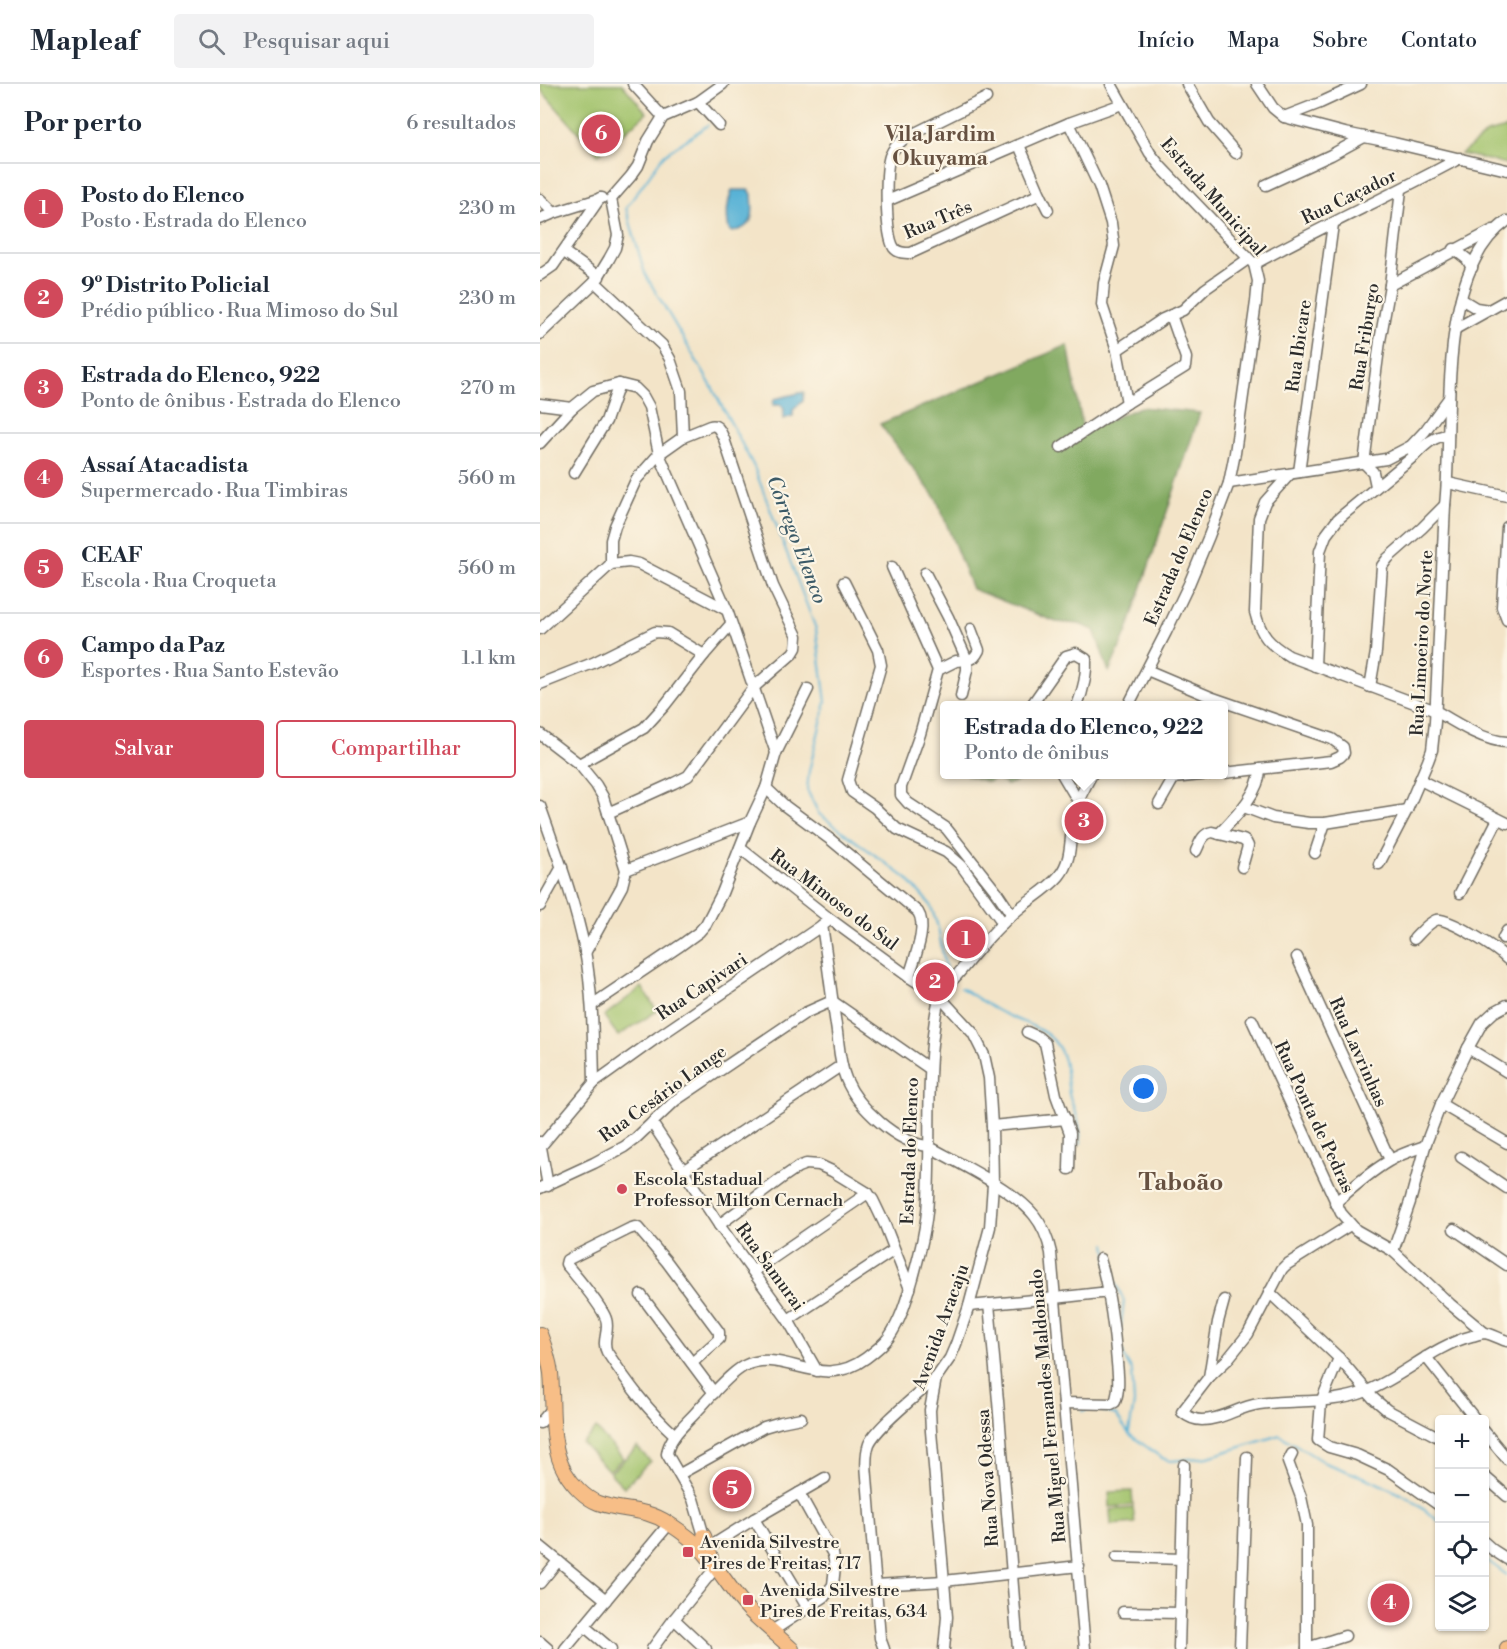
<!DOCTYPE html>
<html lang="pt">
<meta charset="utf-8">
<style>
body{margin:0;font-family:"Libre Bodoni",serif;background:#f2f2f3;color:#1f2937}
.controls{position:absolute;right:18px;bottom:18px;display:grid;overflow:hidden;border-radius:6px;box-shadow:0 2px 4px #0004}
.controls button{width:54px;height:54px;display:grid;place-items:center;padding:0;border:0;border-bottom:2px solid #e0e1e3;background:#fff;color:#1f2937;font:30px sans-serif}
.you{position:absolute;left:604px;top:1005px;width:21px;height:21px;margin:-15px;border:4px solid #fff;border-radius:50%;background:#1a73e8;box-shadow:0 0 0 9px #1a73e833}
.badge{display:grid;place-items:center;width:39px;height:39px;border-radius:50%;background:#d1495b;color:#fff;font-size:20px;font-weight:700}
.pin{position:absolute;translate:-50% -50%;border:3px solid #fff;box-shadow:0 2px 6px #0006}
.popup{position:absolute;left:400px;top:617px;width:288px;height:78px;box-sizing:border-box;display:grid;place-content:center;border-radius:6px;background:#fff;filter:drop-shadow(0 2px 4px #0005);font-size:20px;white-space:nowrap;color:#747a83}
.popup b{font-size:22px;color:#1f2937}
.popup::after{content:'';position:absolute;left:50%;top:100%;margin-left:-12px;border:12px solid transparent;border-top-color:#fff}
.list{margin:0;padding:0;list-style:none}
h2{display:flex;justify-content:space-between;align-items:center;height:78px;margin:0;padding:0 24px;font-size:26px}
h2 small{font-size:20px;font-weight:400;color:#747a83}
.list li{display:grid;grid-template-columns:39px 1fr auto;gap:18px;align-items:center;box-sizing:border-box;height:90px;padding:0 24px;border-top:2px solid #e0e1e3}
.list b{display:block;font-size:22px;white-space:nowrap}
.list p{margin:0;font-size:20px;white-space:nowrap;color:#747a83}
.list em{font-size:20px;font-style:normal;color:#747a83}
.actions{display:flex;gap:12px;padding:18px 24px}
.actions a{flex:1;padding:14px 0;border:2px solid #d1495b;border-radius:6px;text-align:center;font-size:21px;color:#d1495b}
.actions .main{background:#d1495b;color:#fff}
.icon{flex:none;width:33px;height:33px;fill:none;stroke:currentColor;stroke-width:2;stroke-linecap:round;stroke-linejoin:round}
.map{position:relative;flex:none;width:967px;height:1565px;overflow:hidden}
header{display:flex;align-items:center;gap:36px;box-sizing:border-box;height:84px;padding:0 30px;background:#fff;border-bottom:2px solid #e0e1e3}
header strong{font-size:28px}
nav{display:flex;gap:33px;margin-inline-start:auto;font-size:21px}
.search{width:420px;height:54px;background:#f2f2f3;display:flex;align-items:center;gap:15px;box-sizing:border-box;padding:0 21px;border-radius:6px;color:#747a83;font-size:22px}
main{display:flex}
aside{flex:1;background:#fff}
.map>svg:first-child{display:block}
</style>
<header>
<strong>Mapleaf</strong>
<div class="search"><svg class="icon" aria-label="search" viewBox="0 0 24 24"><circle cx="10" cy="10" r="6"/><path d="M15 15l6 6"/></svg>Pesquisar aqui</div>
<nav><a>Início</a><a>Mapa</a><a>Sobre</a><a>Contato</a></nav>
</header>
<main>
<aside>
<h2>Por perto<small>6 resultados</small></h2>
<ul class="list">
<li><span class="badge">1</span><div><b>Posto do Elenco</b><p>Posto · Estrada do Elenco</p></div><em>230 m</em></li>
<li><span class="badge">2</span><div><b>9º Distrito Policial</b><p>Prédio público · Rua Mimoso do Sul</p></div><em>230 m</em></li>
<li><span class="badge">3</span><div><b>Estrada do Elenco, 922</b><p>Ponto de ônibus · Estrada do Elenco</p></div><em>270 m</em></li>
<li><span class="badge">4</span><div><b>Assaí Atacadista</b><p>Supermercado · Rua Timbiras</p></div><em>560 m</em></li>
<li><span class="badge">5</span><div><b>CEAF</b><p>Escola · Rua Croqueta</p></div><em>560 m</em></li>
<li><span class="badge">6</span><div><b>Campo da Paz</b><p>Esportes · Rua Santo Estevão</p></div><em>1.1 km</em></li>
</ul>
<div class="actions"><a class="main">Salvar</a><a>Compartilhar</a></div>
</aside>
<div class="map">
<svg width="967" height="1565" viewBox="0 0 967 1565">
<rect width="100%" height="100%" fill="#fcf5e5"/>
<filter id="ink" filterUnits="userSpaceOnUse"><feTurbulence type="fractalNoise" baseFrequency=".0167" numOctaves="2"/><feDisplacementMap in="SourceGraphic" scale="12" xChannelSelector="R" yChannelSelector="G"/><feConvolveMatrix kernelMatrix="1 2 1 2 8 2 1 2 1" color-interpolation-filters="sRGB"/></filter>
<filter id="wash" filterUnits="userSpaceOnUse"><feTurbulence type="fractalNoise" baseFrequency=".008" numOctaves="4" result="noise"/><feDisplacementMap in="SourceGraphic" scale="24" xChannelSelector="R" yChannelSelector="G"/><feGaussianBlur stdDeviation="1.35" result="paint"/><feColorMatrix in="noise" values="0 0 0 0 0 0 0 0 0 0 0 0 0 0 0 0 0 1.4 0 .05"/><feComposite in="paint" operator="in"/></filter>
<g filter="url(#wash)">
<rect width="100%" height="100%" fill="#f3e4c8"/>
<g fill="#a2c36c" stroke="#66774c" stroke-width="1.5">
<polygon points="0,0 82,0 107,29 58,71 0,5"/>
<polygon points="967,44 967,80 921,70 947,49"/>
<polygon points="102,903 117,927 78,952 64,932"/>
<polygon points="56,1345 83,1374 69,1387 42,1359"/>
<polygon points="97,1363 110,1377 84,1403 70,1389"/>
<polygon points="592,1407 593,1421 570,1423 569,1408"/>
<polygon points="593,1424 595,1439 571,1441 570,1426"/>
</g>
<g fill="#81a960" stroke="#566a46" stroke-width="1.5">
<polygon points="528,261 543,347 600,323 660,329 587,547 569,588 554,546 539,540 516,538 432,505 397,416 340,340"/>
<polygon points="426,691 486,691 480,696 467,701 456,694 448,698"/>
</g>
<g fill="#58b2d6" stroke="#426e80" stroke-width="1.5">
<path d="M192 106H209L212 110C213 130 217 142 192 148L189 146C186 133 187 119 192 106Z"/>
<polygon points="264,308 263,317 253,326 253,332 243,335 244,325 241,321 233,321 234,315"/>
</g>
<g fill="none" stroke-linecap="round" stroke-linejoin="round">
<g stroke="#58b2d6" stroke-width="2">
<polyline points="168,41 124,71 86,124 105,190 172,303 214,383 276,545 286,618 269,687 267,706 279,730 366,794 390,820 398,843 406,887"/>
<path d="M421 904C432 910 442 918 453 924 471 936 501 941 514 957 527 972 526 991 529 1010 531 1019 536 1027 538 1036 540 1044 540 1052 541 1059"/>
<polyline points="566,1160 570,1187 584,1217 580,1248 581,1263 584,1273 592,1287 594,1319 589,1348"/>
<polyline points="543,1327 554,1324 576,1331 589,1350 622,1374 631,1377 668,1373 740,1351 785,1379 831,1396 869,1414 900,1438"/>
<polyline points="944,1474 967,1491"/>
</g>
</g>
</g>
<g filter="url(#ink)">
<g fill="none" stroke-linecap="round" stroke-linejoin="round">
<defs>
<g id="minor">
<polyline points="93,0 123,33"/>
<polyline points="571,0 610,69 621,83 714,180 718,197 716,218 695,369 689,399 669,452 649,500 626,548 588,622"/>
<polyline points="647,0 669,38 696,69"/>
<polyline points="717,0 733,24 744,33 805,49 854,59 967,86"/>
<path d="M446 14 365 54C359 59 353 64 350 72 345 87 345 150 354 164 358 169 364 169 371 169L500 110"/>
<polyline points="158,18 179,41"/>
<polyline points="744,33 780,19 821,0"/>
<polyline points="529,39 559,102 571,139 574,162 564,199 562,221 577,266 587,319"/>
<polyline points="479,61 500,110 508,126"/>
<polyline points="726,101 791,71 824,53"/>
<polyline points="0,115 14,129"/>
<polyline points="347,117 529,39 582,20"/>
<polyline points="0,135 14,129 62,114"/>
<polyline points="914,165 927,175 932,184"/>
<polyline points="24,168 59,193"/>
<path d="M714 180C781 143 852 111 920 74"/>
<polyline points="0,191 13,182 60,114"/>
<polyline points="55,198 122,261 130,275 141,307 143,353"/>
<polyline points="850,201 953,146"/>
<polyline points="921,215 936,224 949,226"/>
<polyline points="915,245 967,216"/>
<polyline points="0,250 55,198 69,175 75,164 78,151 71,115 91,92 98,82 108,57 123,33 158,18 183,0"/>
<polyline points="577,266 623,235 643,226 665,205 708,175"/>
<polyline points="0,320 32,324"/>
<polyline points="0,359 32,324 53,307 79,300 95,304 103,312 109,323 119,370 187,526 236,669 226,704 210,738 182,809 166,840 159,848 141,861 52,921"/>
<polyline points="521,363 587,319 645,283 646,274 631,231"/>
<path d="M874 372C884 362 893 352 908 351"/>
<polyline points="824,379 840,257 850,201 861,106"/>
<polyline points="824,379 833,388 836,402"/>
<polyline points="759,388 793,140"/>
<polyline points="34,389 66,337 79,300"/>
<path d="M750 390 725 418 719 434 715 528C721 552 729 560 749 572L896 627C916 639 944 657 967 658"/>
<polyline points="689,399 846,375 871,362 885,347 909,314"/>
<polyline points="908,399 967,412"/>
<polyline points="967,443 962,523 967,536"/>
<polyline points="352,483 398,586"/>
<polyline points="385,489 408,533 427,576 416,577 398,586 380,650 361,703 361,711 368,719 406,744 458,810 472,831"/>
<polyline points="304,498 338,566 341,581 308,696 312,708 335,724 357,745 406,768 421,781 463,839"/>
<polyline points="0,545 71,480 89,478 99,480 187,526"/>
<polyline points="775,582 780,467 786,451 798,435 874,372 871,362"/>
<polyline points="607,586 673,614 792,655 803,663 804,669 800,673 791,677 684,689"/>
<polyline points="0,600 53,579 115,548 128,549 164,571"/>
<polyline points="830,603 836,568 842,482 848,474 882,444 905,421"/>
<path d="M421 612 427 586V576C434 575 436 572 439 566L431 545"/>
<path d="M491 622 526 572 536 569 546 575C547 591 543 607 537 622"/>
<polyline points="0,650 39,680 56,701 63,713 86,786 82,802 45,869"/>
<polyline points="236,669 268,605"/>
<polyline points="39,680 104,644 125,621 164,571 191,540"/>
<polyline points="522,690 538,717"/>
<polyline points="634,694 669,690"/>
<polyline points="880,696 967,739"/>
<path d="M226 704 245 722 291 756 378 828C388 843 374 875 369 893"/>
<polyline points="619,720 636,690"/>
<path d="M0 722C17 770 35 817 45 867 53 910 53 955 54 999"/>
<polyline points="704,723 733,734 769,739 785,739 867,726"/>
<path d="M68 729 134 699 148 692 213 604 253 569 256 564 257 552 233 502 184 355C181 349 178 339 170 342L143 353 119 370 96 396 75 442 71 456V480"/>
<path d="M679 750C694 734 720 709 720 685"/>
<polyline points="200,764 290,835 369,893 399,912 433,949 444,971 449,994 452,1042 453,1100 450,1143 429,1222 416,1260 410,1274 396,1294 390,1326 391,1347 407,1533 404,1565"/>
<path d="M656 767C660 759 662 750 672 748L703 756 706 758 708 762 702 783"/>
<polyline points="775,769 785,739"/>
<path d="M839 780 867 726 888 677 892 666 895 638 905 421C914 343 894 188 967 137"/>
<polyline points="86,786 210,738"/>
<polyline points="920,809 958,735"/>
<polyline points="0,822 22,783"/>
<path d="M282 841C287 874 291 908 296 941 299 959 299 978 306 995 318 1024 357 1059 388 1062 418 1079 473 1105 494 1131 503 1142 508 1155 511 1169L545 1565"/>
<polyline points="963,854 967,847"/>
<path d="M874 855C880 849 888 839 896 836 907 832 959 866 967 875"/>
<polyline points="757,873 850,1076"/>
<polyline points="712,936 801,1129 816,1146 853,1167 910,1220 945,1249"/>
<polyline points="487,948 498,953 505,959 516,1011 530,1049 529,1085"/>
<polyline points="928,964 967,988"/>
<polyline points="901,1020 967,1059"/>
<polyline points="112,1039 179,1141 248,1236 277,1287"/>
<polyline points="452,1042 526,1035"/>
<polyline points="0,1058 8,1102"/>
<polyline points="1,1062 54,999 118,953 287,838"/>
<polyline points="921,1073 967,1104"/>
<polyline points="143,1087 302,981"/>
<polyline points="0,1104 54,1079 84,1063 95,1055 136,1016 265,929 292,917 390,985"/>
<path d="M795 1119C812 1104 830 1088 849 1077 860 1070 873 1066 885 1062"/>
<polyline points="179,1141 242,1094 258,1083 266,1080 279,1081 292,1087 328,1109 333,1116 345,1141 370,1205"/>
<polyline points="914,1145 967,1181"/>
<polyline points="853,1167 870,1118 885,1062 901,1020 928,964 942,939 954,928 967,921"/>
<polyline points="214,1187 328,1109"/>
<polyline points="729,1208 799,1274 833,1314 847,1326 900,1354"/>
<polyline points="101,1211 174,1309"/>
<path d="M684 1216 678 1238 669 1293 642 1328C648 1333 654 1336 662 1336 682 1336 698 1323 719 1320 755 1315 792 1321 827 1307 864 1292 893 1262 932 1252 936 1251 941 1249 945 1249 952 1250 960 1255 967 1257"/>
<polyline points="449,1220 458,1317 478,1565"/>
<polyline points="429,1222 515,1214 569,1208"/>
<polyline points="248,1236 354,1166"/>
<polyline points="886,1273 936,1336"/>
<polyline points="799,1274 781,1318 778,1356 789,1363 817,1371 849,1386 900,1422"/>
<polyline points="669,1293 687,1276 708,1250 742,1185 746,1181 810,1141"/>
<path d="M524 1319 571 1320 575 1318C581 1303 577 1283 576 1267 573 1236 569 1205 560 1175"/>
<polyline points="0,1339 13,1324"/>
<polyline points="944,1347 967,1375"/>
<path d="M135 1351C108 1327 87 1298 67 1268 61 1257 70 1247 66 1235 62 1222 36 1192 26 1180L27 1176 89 1145 95 1143 98 1144 127 1178 179 1248V1255L152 1279"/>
<polyline points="752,1370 748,1378 761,1413 767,1441 767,1565"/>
<polyline points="140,1390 224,1343 241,1338 261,1334"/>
<polyline points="944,1392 967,1412"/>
<polyline points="214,1435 267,1523"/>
<polyline points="944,1458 953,1466 967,1475"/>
<path d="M161 1459 164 1452 153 1415 127 1370C129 1352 147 1339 158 1326 169 1314 189 1290 204 1282 244 1262 279 1309 326 1274 334 1268 343 1261 349 1253 361 1236 367 1214 373 1194 380 1168 387 1142 388 1114 391 1062 387 1012 392 960 394 945 395 929 399 915 401 906 412 897 418 890 437 867 456 843 480 824 493 813 508 805 519 792 535 773 528 746 536 723 540 712 546 701 552 690"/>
<polyline points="0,1462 66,1516"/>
<polyline points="163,1467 214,1435 285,1394"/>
<polyline points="577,1473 642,1475"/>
<polyline points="0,1499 18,1477"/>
<polyline points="336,1501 404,1497 539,1482"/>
<polyline points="583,1528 640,1529"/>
<polyline points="134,1535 166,1565"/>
<polyline points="44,1542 71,1565"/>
<polyline points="232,1547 284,1513 293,1501 295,1482 293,1470 259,1409"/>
<polyline points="0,1558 8,1565"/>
<polyline points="767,1564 805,1552"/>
<polyline points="25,1565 129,1440"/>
<polyline points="112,1565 134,1535 176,1483"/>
<path d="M344 1565 340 1554 327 1393C326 1383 325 1371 329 1360 336 1343 381 1308 396 1294"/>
<polyline points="639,1565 644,1381"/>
<polyline points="700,1565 707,1373"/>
</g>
<g id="major">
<path d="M0 1250C5 1263 9 1275 11 1289 14 1320 9 1361 25 1388 32 1400 45 1414 58 1419 83 1428 103 1423 128 1439 139 1446 151 1454 160 1464 178 1483 190 1506 208 1525 222 1539 238 1552 252 1565"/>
<polyline points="164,1452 171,1473"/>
<polyline points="967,1565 967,1564"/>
</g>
</defs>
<use href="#minor" stroke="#716c62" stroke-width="13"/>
<use href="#major" stroke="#716c62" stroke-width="16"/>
<use href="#minor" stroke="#fff" stroke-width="10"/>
<use href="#major" stroke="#f7be87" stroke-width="14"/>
</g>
</g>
<g fill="#d1495b" stroke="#fcf5e5" stroke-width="2">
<circle cx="82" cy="1105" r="6"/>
<rect x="142" y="1462" width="12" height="12" rx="3"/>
<rect x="202" y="1510" width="12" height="12" rx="3"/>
</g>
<g text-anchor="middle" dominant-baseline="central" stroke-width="4.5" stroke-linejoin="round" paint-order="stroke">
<g font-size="18" fill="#2b2b2b" stroke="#fcf5e5">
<text transform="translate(673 113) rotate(49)">Estrada Municipal</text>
<text transform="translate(809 113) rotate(-26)">Rua Caçador</text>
<text transform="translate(398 136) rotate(-23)">Rua Três</text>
<text transform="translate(825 253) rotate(-81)">Rua Friburgo</text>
<text transform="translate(759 262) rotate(-82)">Rua Ibicare</text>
<text transform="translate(639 473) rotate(-67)">Estrada do Elenco</text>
<text transform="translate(882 559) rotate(-87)">Rua Limoeiro do Norte</text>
<text transform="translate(294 816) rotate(37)">Rua Mimoso do Sul</text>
<text transform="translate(162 903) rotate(-34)">Rua Capivari</text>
<text transform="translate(818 968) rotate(66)">Rua Lavrinhas</text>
<text transform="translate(123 1010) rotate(-36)">Rua Cesário Lange</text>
<text transform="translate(774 1033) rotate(65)">Rua Ponta de Pedras</text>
<text transform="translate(370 1067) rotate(-88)">Estrada do Elenco</text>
<text transform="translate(230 1183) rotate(54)">Rua Samurai</text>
<text transform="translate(401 1243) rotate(-70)">Avenida Aracaju</text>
<text transform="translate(508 1322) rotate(-95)">Rua Miguel Fernandes Maldonado</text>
<text transform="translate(448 1394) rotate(-94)">Rua Nova Odessa</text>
</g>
<g font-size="18" fill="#2b2b2b" stroke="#fcf5e5" text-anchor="start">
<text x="94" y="1095">Escola Estadual<tspan x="94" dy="21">Professor Milton Cernach</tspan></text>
<text x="160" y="1458">Avenida Silvestre<tspan x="160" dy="21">Pires de Freitas, 717</tspan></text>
<text x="220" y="1506">Avenida Silvestre<tspan x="220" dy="21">Pires de Freitas, 634</tspan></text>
</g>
<g font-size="20" font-style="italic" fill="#3b5a67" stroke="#fcf5e5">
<text transform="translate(256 456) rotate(69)">Córrego Elenco</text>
</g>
<g font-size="21" font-weight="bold" fill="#665141" stroke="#fcf5e5">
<text x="400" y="51">Vila Jardim<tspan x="400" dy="24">Okuyama</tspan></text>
</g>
<g font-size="24" font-weight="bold" fill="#665141" stroke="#fcf5e5">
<text x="641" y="1099">Taboão</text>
</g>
</g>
</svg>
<div class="controls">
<button>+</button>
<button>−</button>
<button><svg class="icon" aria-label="locate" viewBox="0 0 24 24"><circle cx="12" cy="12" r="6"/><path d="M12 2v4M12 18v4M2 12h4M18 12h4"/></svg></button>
<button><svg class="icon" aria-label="layers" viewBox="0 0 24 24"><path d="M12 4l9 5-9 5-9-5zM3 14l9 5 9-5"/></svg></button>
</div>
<div class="you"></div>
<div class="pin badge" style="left:426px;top:855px">1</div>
<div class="pin badge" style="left:395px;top:898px">2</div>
<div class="pin badge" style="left:544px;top:737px">3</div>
<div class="popup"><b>Estrada do Elenco, 922</b>Ponto de ônibus</div>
<div class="pin badge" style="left:850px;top:1519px">4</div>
<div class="pin badge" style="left:192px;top:1405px">5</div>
<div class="pin badge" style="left:61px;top:50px">6</div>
</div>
</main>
